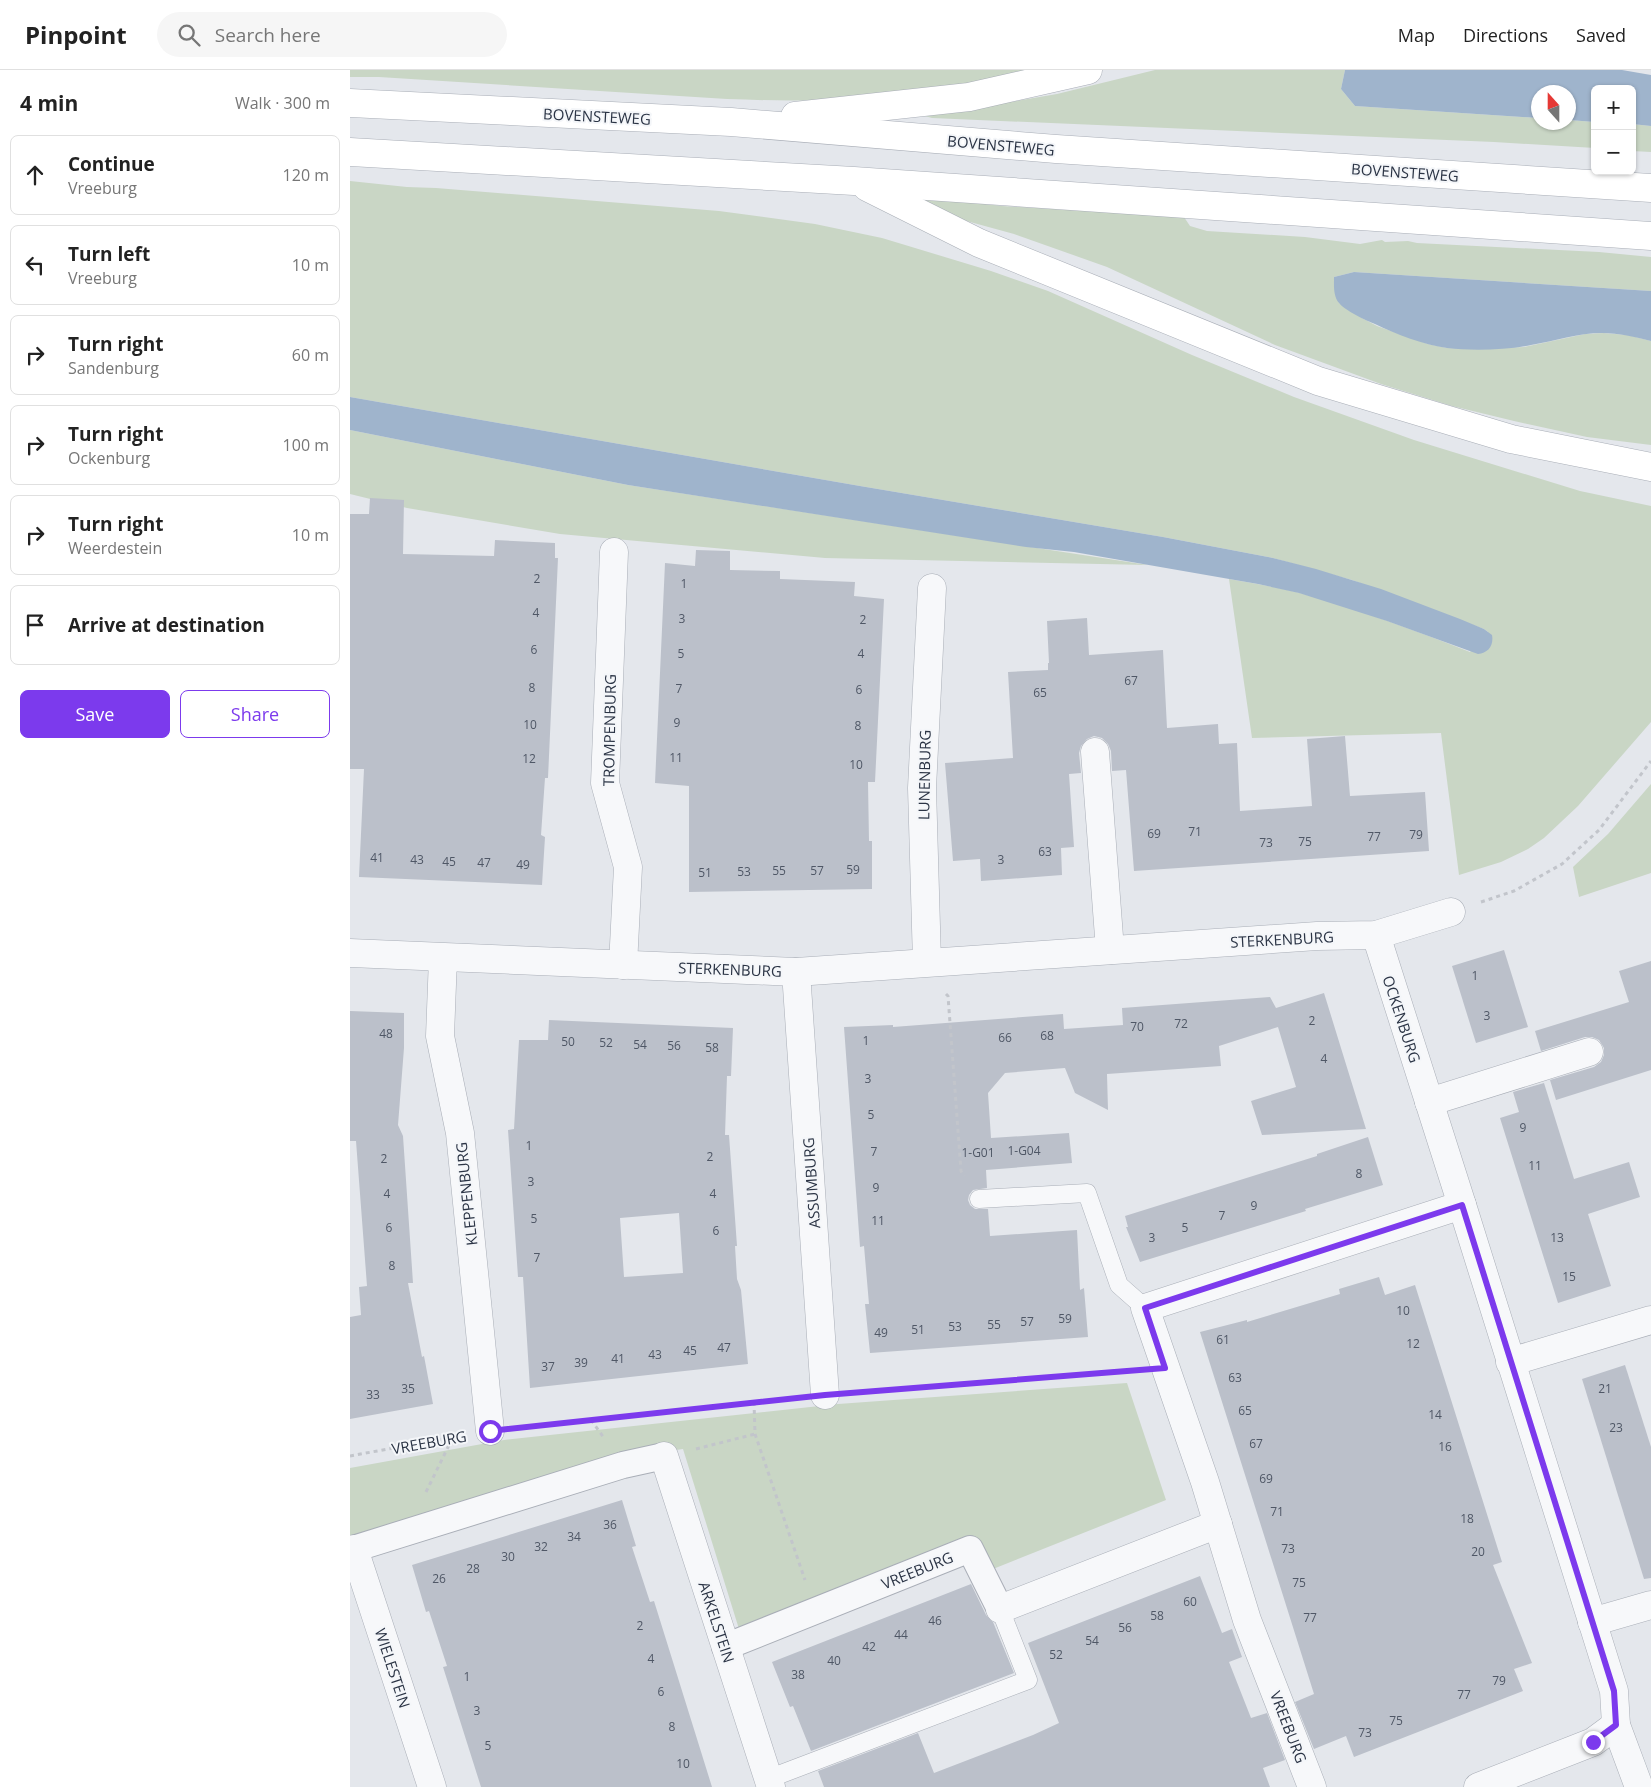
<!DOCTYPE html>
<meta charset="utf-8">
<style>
body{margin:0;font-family:"Open Sans",sans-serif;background:#f6f6f6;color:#222}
.controls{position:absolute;right:15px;top:15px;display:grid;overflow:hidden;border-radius:8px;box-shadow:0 1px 4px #0004}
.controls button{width:45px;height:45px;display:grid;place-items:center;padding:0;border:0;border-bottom:1px solid #e0e0e0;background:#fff;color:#222;font:25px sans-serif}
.compass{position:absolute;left:1181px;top:15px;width:45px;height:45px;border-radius:50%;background:#fff;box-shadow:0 1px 4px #0004;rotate:339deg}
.stop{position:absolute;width:15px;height:15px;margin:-11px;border:4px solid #7c3aed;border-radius:50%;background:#fff}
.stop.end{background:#7c3aed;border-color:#fff;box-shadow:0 1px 5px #0008}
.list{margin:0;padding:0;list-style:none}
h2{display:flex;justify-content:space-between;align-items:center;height:65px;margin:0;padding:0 20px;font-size:21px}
h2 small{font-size:16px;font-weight:400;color:#767676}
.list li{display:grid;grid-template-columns:32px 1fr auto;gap:15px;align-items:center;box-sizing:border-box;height:80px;margin:0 10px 10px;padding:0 10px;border:1px solid #e0e0e0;border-radius:8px}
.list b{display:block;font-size:19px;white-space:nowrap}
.list p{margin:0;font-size:16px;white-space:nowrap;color:#767676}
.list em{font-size:16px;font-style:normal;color:#767676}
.actions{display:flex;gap:10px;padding:15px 20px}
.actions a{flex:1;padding:11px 0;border:1px solid #7c3aed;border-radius:8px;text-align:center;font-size:18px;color:#7c3aed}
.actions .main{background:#7c3aed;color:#fff}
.icon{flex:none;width:28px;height:28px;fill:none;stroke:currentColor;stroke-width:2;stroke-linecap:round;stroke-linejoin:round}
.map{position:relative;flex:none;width:1301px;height:1717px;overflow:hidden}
header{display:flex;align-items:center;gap:30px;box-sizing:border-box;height:70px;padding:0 25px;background:#fff;border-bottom:1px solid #e0e0e0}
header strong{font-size:24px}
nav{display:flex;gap:28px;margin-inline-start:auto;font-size:18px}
.search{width:350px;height:45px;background:#f6f6f6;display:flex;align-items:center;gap:12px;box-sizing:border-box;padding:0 18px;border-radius:28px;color:#767676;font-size:19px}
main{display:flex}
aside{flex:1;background:#fff}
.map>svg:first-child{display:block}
</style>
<header>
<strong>Pinpoint</strong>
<div class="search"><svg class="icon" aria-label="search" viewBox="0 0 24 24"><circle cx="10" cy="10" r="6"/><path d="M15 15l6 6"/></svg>Search here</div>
<nav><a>Map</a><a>Directions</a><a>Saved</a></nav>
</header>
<main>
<aside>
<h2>4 min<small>Walk · 300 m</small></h2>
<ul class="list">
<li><svg class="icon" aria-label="ahead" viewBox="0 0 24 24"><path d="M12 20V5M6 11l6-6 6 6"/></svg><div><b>Continue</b><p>Vreeburg</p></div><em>120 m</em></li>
<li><svg class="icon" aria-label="left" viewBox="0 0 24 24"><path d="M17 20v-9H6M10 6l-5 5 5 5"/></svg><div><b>Turn left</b><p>Vreeburg</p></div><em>10 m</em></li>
<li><svg class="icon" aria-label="right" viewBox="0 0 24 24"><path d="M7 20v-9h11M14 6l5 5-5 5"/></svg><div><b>Turn right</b><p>Sandenburg</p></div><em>60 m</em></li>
<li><svg class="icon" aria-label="right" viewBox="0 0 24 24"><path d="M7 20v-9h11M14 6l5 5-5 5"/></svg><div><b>Turn right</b><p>Ockenburg</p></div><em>100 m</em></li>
<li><svg class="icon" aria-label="right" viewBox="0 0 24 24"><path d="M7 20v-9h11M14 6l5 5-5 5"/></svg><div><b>Turn right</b><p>Weerdestein</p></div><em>10 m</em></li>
<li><svg class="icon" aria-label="arrive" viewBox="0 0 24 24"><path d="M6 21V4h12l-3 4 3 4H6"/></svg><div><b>Arrive at destination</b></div></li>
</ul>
<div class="actions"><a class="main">Save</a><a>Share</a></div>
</aside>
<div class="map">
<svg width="1301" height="1717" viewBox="0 0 1301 1717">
<rect width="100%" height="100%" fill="#e4e7ec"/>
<g fill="#c9d6c5">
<path d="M0 0H696C627 15 555 23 484 29 449 32 413 30 377 29L29 7H0Z"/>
<polygon points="805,0 995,0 991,19 1005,36 1188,48 1188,52 1218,52 1219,50 1245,52 1245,78 1144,72 582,48 575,46 576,43 660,32 707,24"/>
<polygon points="1282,54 1301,56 1301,82 1282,81"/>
<path d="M0 111 57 117 86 118 369 141 465 154 532 168 641 201 698 221 842 285 944 327 1064 370 1230 421 1301 436V652L1228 736 1194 768 1178 779 1151 792 1109 805 1091 663 902 668 879 509C903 513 927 517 950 523 1008 539 1064 560 1120 582L1138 562 1134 559 1002 510 923 488 813 467 510 416 0 327Z"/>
<polygon points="573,127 652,136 834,147 840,156 857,161 955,167 1010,174 1032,170 1035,172 1058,171 1067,173 1249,182 1301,187 1301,221 1004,202 984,207 989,233 1012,248 1027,256 1078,274 1097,278 1131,279 1174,277 1235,264 1253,263 1278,265 1301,271 1301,375 1237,367 1164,351 1102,336 1031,314 925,275 757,197 664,164 580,141 570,128"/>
<polygon points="0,360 278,415 798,495 475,488 210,464 57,438 0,424"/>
<polygon points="1301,714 1301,803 1229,827 1223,797 1258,764"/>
<polygon points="777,1313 816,1430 638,1501 624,1468 389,1559 333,1379 254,1390 0,1469 0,1398 154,1370 488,1334"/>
</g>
<g fill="#9fb4cc">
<polygon points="995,0 1272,0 1301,5 1301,56 1282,54 1282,19 1245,19 1245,52 1219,50 1218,22 1188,22 1188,48 1005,36 991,19"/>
<path d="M1004 202 1301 221V271C1285 267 1269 263 1252 263 1228 263 1205 271 1181 275 1156 280 1122 281 1097 278 1075 275 1045 264 1025 254 1017 251 994 240 989 233 983 226 984 215 984 207Z"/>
<path d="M0 327 510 416 813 467 923 488 966 499 1031 519 1110 549 1134 559 1142 565C1144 576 1138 583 1128 584L1037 551 949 523 908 514 724 482 676 477 278 415 0 360Z"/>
</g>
<g fill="#bbc0ca" fill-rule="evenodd">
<polygon points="20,428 54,430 53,484 144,486 145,470 205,473 205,488 208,488 198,708 195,708 191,765 195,767 192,815 9,807 14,699 0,699 0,444 19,444"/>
<polygon points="346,480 380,481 380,500 430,501 430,509 505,512 504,526 534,529 525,712 518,712 519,771 522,771 522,819 339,822 339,716 305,713 315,493 345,496"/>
<polygon points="737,548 739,585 813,580 817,658 868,654 869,674 887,673 890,741 962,736 957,669 995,666 1000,726 1075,722 1079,781 784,801 776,700 762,701 761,681 758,674 752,668 744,666 737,669 731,676 729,683 731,703 719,704 724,777 711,778 712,805 631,811 630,789 603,791 595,693 663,688 658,602 698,600 698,593 699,593 697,551"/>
<polygon points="1154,880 1178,957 1126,973 1102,896"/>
<polygon points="1301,891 1301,1000 1206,1030 1200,1010 1244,997 1251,992 1254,985 1254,978 1249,970 1242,967 1235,967 1191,981 1185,961 1279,932 1269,901"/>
<polygon points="974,923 1016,1059 912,1065 901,1031 946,1017 928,957 869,976 871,996 757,1004 758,1040 725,1023 715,998 655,1003 638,1023 641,1068 719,1063 722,1093 636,1100 637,1118 623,1120 619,1125 618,1130 620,1135 625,1139 638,1139 640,1166 727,1160 730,1220 734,1218 738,1267 520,1283 515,1234 519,1234 514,1176 510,1177 494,957 543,955 543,957 713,944 714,959 773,955 772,938 920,927 926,938"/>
<polygon points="0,941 54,943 54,978 48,1055 53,1066 63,1213 58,1213 72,1287 74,1286 83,1334 0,1349 0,1247 11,1245 9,1217 17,1216 6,1071 0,1071"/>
<path d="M199 950 383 958 381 1006H377L375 1065H379L387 1176H385L387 1209 391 1220 398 1294 180 1318 173 1207H168L158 1060 164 1059 169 970H198ZM329 1143 333 1203 274 1207 270 1148Z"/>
<polygon points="1194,1013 1224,1109 1279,1092 1290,1127 1238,1144 1261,1216 1208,1233 1150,1048 1169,1042 1163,1022"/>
<polygon points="1018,1067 1033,1115 955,1139 956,1141 790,1192 776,1157 778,1157 775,1146 967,1086 967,1084"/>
<polygon points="1029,1207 1035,1225 1065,1215 1152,1492 1143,1495 1182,1593 1164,1599 1173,1621 1004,1687 996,1666 964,1679 945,1632 964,1624 850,1262 897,1250 897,1252 990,1224 989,1219"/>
<polygon points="1275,1295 1301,1377 1301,1508 1294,1509 1232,1309"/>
<polygon points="272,1430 286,1476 282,1477 300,1532 304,1531 362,1717 131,1717 93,1597 97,1596 79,1541 76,1542 62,1495"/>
<polygon points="850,1506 872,1563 882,1559 892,1587 879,1592 901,1648 917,1643 935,1690 913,1698 920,1717 474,1717 468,1701 568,1663 584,1703 683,1665 709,1653 678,1573"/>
<polygon points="621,1514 636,1545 643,1552 664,1603 461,1681 443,1636 440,1637 422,1592"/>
</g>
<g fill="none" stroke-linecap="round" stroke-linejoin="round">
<defs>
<g id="service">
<polyline points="629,1129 737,1123 769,1215 795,1238"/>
<polyline points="418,1709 678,1610 650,1539"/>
</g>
<g id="pedestrian">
<polyline points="0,1480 273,1395 314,1386"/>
<polyline points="375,1577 620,1479 650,1539"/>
</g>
<g id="minor">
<polyline points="264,482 255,713 278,797 273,895"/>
<polyline points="745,682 760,880"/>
<polyline points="1026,865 1112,1135 1264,1621 1266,1655 1289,1717"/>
<polyline points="0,883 446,902 967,866 1026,865 1101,842"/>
<polyline points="93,888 90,966 110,1063 140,1361"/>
<polyline points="577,892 572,718 582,518"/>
<polyline points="446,902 475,1325"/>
<polyline points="1079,1032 1239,982"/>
<polyline points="1160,1292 1301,1250"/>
<polyline points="314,1386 421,1717"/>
<polyline points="4,1479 82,1717"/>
<polyline points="650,1539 868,1454"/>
<polyline points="1242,1552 1301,1535"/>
<polyline points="962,1717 897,1550 855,1412 795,1238 1112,1135"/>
<polyline points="1128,1717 1243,1672 1266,1655"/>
</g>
<g id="secondary">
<polyline points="0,33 381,52 706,79 1301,118"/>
<polyline points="445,46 619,27 738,0"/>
<polyline points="0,82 504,111 1301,166"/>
<polyline points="517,117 629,173 968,311 1161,369 1301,397"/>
</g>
</defs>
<use href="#service" stroke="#a9aeb7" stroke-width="19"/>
<use href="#pedestrian" stroke="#a9aeb7" stroke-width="28"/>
<use href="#minor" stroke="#a9aeb7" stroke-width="29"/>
<use href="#secondary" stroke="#a9aeb7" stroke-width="29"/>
<g stroke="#c2c5cb" stroke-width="3" stroke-dasharray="4 4" stroke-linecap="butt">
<polyline points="1131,832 1164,821 1212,794 1249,760 1301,691"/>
<polyline points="596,924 598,926 611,1101 614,1106"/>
<polyline points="506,1322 782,1301"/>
<polyline points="404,1332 405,1364 455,1510"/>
<polyline points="241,1350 254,1368"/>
<polyline points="173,1357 443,1328"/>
<polyline points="346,1379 405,1364"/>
<polyline points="0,1386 108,1366"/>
<polyline points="76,1422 103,1367"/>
</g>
<use href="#service" stroke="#f7f8fa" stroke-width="18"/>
<use href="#pedestrian" stroke="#f7f8fa" stroke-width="26"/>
<use href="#minor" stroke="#f7f8fa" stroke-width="28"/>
<use href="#secondary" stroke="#fff" stroke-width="28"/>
</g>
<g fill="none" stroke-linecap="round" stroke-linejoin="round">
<polyline stroke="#7c3aed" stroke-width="6" points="140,1361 475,1325 815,1298 795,1238 1112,1135 1264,1621 1266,1655 1243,1672"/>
</g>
<g text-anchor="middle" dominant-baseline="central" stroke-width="4" stroke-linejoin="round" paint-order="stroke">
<g font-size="12" fill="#4f5766">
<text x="187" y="508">2</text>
<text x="334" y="513">1</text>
<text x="186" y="542">4</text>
<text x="332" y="548">3</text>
<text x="513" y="549">2</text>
<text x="184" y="579">6</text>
<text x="331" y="583">5</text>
<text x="511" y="583">4</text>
<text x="781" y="610">67</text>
<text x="182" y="617">8</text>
<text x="329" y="618">7</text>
<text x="509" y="619">6</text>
<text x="690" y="622">65</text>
<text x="327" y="652">9</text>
<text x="180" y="654">10</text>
<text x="508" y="655">8</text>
<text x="326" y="687">11</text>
<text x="179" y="688">12</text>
<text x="506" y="694">10</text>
<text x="845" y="761">71</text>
<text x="804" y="763">69</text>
<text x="1066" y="764">79</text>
<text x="1024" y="766">77</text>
<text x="955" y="771">75</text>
<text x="916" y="772">73</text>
<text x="695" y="781">63</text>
<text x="27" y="787">41</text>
<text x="67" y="789">43</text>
<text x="651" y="789">3</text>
<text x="99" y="791">45</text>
<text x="134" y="792">47</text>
<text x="173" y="794">49</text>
<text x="503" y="799">59</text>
<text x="429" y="800">55</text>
<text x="467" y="800">57</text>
<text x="394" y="801">53</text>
<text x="355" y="802">51</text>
<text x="1125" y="905">1</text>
<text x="1137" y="945">3</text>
<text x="962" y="950">2</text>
<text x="831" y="953">72</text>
<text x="787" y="956">70</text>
<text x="36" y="963">48</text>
<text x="697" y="965">68</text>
<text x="655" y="967">66</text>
<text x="516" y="970">1</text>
<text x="218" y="971">50</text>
<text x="256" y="972">52</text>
<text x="290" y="974">54</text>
<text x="324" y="975">56</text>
<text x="362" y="977">58</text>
<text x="974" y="988">4</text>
<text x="518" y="1008">3</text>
<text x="521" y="1044">5</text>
<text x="1173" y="1057">9</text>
<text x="179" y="1075">1</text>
<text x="674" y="1080">1-G04</text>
<text x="524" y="1081">7</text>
<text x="628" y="1082">1-G01</text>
<text x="360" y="1086">2</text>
<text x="34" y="1088">2</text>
<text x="1185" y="1095">11</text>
<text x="1009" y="1103">8</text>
<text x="181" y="1111">3</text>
<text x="526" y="1117">9</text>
<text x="37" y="1123">4</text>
<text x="363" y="1123">4</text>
<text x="904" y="1135">9</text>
<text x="872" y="1145">7</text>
<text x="184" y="1148">5</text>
<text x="528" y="1150">11</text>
<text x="39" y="1157">6</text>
<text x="835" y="1157">5</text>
<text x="366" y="1160">6</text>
<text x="802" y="1167">3</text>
<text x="1207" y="1167">13</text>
<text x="187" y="1187">7</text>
<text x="42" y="1195">8</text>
<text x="1219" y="1206">15</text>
<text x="1053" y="1240">10</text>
<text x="715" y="1248">59</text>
<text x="677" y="1251">57</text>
<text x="644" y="1254">55</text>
<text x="605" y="1256">53</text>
<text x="568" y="1259">51</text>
<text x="531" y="1262">49</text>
<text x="873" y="1269">61</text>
<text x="1063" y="1273">12</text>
<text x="374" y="1277">47</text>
<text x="340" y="1280">45</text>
<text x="305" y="1284">43</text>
<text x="268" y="1288">41</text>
<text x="231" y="1292">39</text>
<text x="198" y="1296">37</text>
<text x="885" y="1307">63</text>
<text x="58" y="1318">35</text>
<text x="1255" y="1318">21</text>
<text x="23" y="1324">33</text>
<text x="895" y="1340">65</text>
<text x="1085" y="1344">14</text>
<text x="1266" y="1357">23</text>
<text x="906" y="1373">67</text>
<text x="1095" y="1376">16</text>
<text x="916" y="1408">69</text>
<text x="927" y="1441">71</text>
<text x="1117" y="1448">18</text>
<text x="260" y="1454">36</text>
<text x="224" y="1466">34</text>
<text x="191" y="1476">32</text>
<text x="938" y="1478">73</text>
<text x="1128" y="1481">20</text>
<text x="158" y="1486">30</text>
<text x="123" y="1498">28</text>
<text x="89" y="1508">26</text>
<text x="949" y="1512">75</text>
<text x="840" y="1531">60</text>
<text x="807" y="1545">58</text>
<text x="960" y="1547">77</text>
<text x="585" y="1550">46</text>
<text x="290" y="1555">2</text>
<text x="775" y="1557">56</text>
<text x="551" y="1564">44</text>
<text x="742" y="1570">54</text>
<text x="519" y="1576">42</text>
<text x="706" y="1584">52</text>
<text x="301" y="1588">4</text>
<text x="484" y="1590">40</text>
<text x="448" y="1604">38</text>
<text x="117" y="1606">1</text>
<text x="1149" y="1610">79</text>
<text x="311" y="1621">6</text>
<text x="1114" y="1624">77</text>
<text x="127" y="1640">3</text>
<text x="1046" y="1650">75</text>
<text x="322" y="1656">8</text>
<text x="1015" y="1662">73</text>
<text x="138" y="1675">5</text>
<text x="333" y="1693">10</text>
</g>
<g font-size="15" fill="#2b3445" stroke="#f4f6f9">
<text transform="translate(247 46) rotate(3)">BOVENSTEWEG</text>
<text transform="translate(651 75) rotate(5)">BOVENSTEWEG</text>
<text transform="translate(1055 102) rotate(4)">BOVENSTEWEG</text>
<text transform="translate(259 660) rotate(-89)">TROMPENBURG</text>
<text transform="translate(574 705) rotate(-89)">LUNENBURG</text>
<text transform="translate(932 869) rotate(-3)">STERKENBURG</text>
<text transform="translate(380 899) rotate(2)">STERKENBURG</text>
<text transform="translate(1052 949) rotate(72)">OCKENBURG</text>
<text transform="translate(461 1113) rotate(-94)">ASSUMBURG</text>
<text transform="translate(116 1124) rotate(-96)">KLEPPENBURG</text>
<text transform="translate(79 1372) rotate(-10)">VREEBURG</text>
<text transform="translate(567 1500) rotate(-22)">VREEBURG</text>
<text transform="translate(367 1552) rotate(72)">ARKELSTEIN</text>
<text transform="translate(43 1598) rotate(72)">WIELESTEIN</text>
<text transform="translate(939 1657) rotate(69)">VREEBURG</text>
</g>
</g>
</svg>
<div class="controls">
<button>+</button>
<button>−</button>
</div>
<svg class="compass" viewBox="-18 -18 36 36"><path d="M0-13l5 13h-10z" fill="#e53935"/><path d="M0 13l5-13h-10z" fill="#767676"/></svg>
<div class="stop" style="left:140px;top:1361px"></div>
<div class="stop end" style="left:1243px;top:1672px"></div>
</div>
</main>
